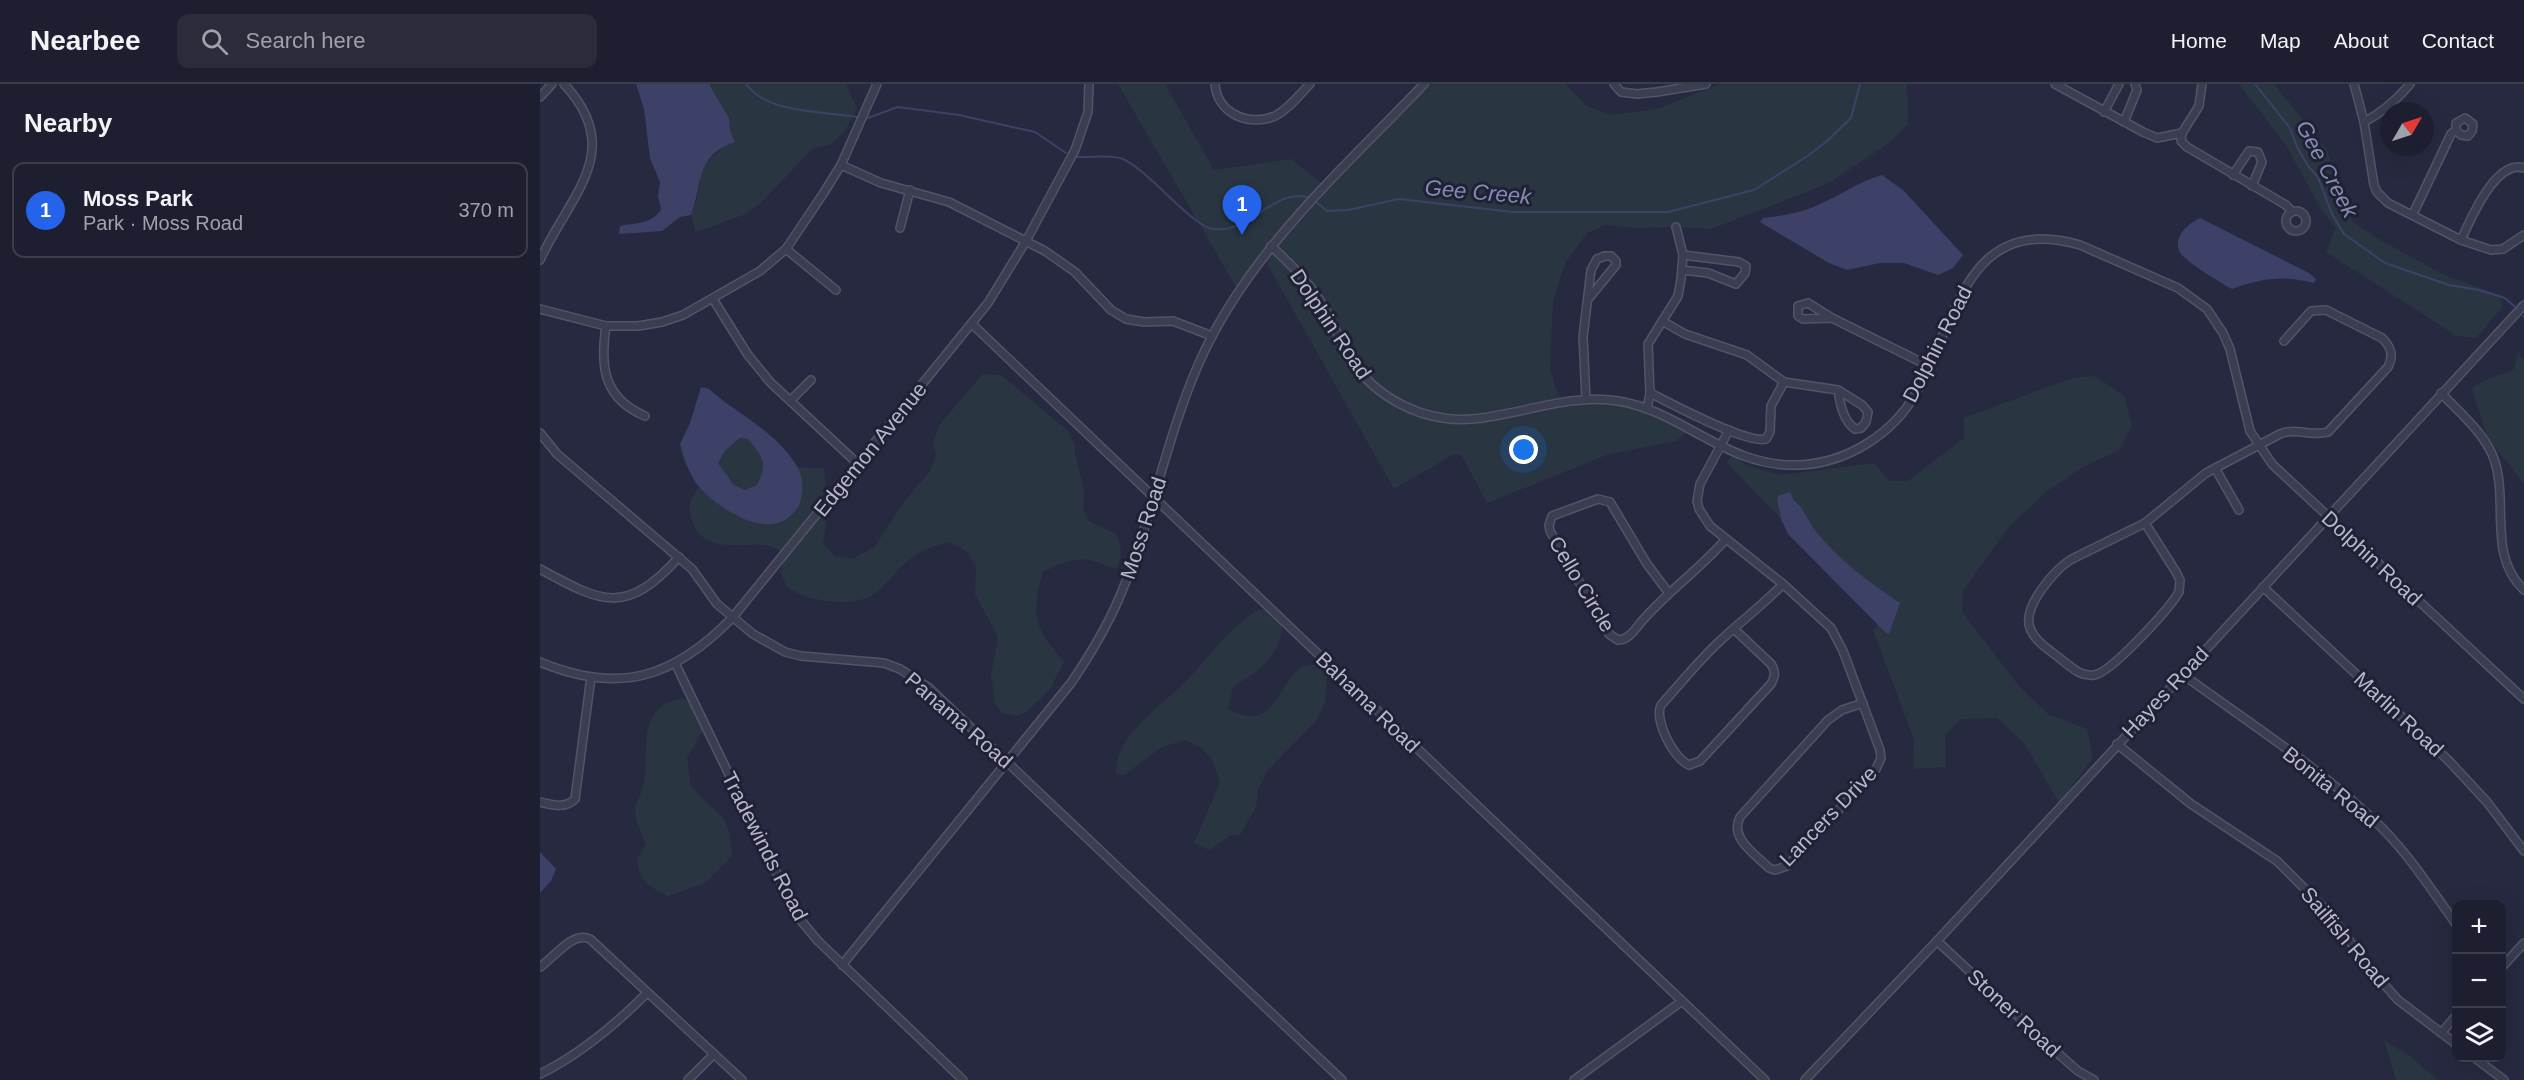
<!DOCTYPE html>
<meta charset="utf-8">
<style>
body{margin:0;font-family:Arial,sans-serif;background:#2a2c3c;color:#f1f3f6}
.controls{position:absolute;right:18px;bottom:18px;display:grid;overflow:hidden;border-radius:12px;box-shadow:0 6px 24px #0002}
.controls button{width:54px;height:54px;display:grid;place-items:center;padding:0;border:0;border-bottom:2px solid #3b3d4c;background:#1d1f30;color:#f1f3f6;font:30px sans-serif}
.compass{position:absolute;left:1840px;top:18px;width:54px;height:54px;border-radius:50%;background:#1d1f30;box-shadow:0 6px 24px #0002;rotate:51deg}
.you{position:absolute;left:984px;top:366px;width:21px;height:21px;margin:-15px;border:4px solid #fff;border-radius:50%;background:#1a73e8;box-shadow:0 0 0 9px #1a73e833}
.badge{display:grid;place-items:center;width:39px;height:39px;border-radius:50%;background:#2563eb;color:#fff;font-size:20px;font-weight:700}
.pin{position:absolute;translate:-50% -50px;filter:drop-shadow(0 2px 3px #0008)}
.pin::after{content:'';position:absolute;top:32px;width:21px;height:18px;background:inherit;clip-path:polygon(0 0,100% 0,50% 100%)}
.list{margin:0;padding:0;list-style:none}
h2{display:flex;justify-content:space-between;align-items:center;height:78px;margin:0;padding:0 24px;font-size:26px}
h2 small{font-size:20px;font-weight:400;color:#a0a2ab}
.list li{display:grid;grid-template-columns:39px 1fr auto;gap:18px;align-items:center;box-sizing:border-box;height:96px;margin:0 12px 12px;padding:0 12px;border:2px solid #3b3d4c;border-radius:12px}
.list b{display:block;font-size:22px;white-space:nowrap}
.list p{margin:0;font-size:20px;white-space:nowrap;color:#a0a2ab}
.list em{font-size:20px;font-style:normal;color:#a0a2ab}
.icon{flex:none;width:33px;height:33px;fill:none;stroke:currentColor;stroke-width:2;stroke-linecap:round;stroke-linejoin:round}
.map{position:relative;flex:none;width:1984px;height:996px;overflow:hidden}
header{display:flex;align-items:center;gap:36px;box-sizing:border-box;height:84px;padding:0 30px;background:#1d1f30;border-bottom:2px solid #3b3d4c}
header strong{font-size:28px}
nav{display:flex;gap:33px;margin-inline-start:auto;font-size:21px}
.search{width:420px;height:54px;background:#2a2c3c;display:flex;align-items:center;gap:15px;box-sizing:border-box;padding:0 21px;border-radius:12px;color:#a0a2ab;font-size:22px}
main{display:flex}
aside{flex:1;background:#1d1f30}
.map>svg:first-child{display:block}
</style>
<header>
<strong>Nearbee</strong>
<div class="search"><svg class="icon" aria-label="search" viewBox="0 0 24 24"><circle cx="10" cy="10" r="6"/><path d="M15 15l6 6"/></svg>Search here</div>
<nav><a>Home</a><a>Map</a><a>About</a><a>Contact</a></nav>
</header>
<main>
<aside>
<h2>Nearby<small></small></h2>
<ul class="list">
<li><span class="badge">1</span><div><b>Moss Park</b><p>Park · Moss Road</p></div><em>370 m</em></li>
</ul>
</aside>
<div class="map">
<svg width="1984" height="996" viewBox="0 0 1984 996">
<rect width="100%" height="100%" fill="#272940"/>
<g fill="#293641">
<polygon points="169,0 306,0 317,24 305,47 291,60 272,65 220,120 203,131 156,148 151,131 156,118 163,81 186,60 195,57 190,47 189,34"/>
<polygon points="578,0 625,0 674,86 751,75 781,99 696,203"/>
<path d="M888 0H1025L1048 23 1072 31 1117 25 1180 0H1367L1368 40 1350 58 1287 100 1171 145 1140 143 1139 139 1132 141V143L1096 144 1065 141 1047 149 1025 179 1013 217 1010 284 1016 306 1024 316C947 330 865 354 814 273 802 253 794 231 782 212 769 193 753 178 736 162Z"/>
<polygon points="1699,0 1734,0 1787,65 1800,111 1813,138 1833,152 1906,192 1960,211 1962,223 1936,254 1917,252 1786,168 1796,144 1781,125 1747,63"/>
<path d="M731 167C748 183 765 199 777 218 798 254 811 294 848 317 926 366 995 311 1075 320 1101 323 1124 337 1146 349L1136 357 1069 370 947 419 922 372 914 370 854 405 725 176Z"/>
<path d="M1978 269 1984 276V400L1948 354 1932 305C1944 294 1959 292 1974 285Z"/>
<path d="M443 290 461 291 528 347 535 360V370L544 405 543 426 550 438 577 450C581 462 583 472 577 484 568 485 562 479 554 477 535 472 520 480 503 488 490 534 495 543 524 578L509 607 486 628 477 632 462 629 455 620 451 591 458 553 435 510 436 483 427 468 410 458C389 462 372 471 357 487 349 496 342 505 330 512 311 524 267 517 249 504 245 501 243 493 240 488L244 474 286 423 288 424 283 460 295 472 313 475 335 462 363 419 390 387 396 372 393 358 400 340Z"/>
<path d="M1555 292 1584 312 1592 342 1579 366 1540 385 1507 407 1468 444 1423 507 1422 528 1479 602 1508 630 1547 645 1553 674 1519 719 1485 660 1457 634 1422 635 1405 650 1406 683 1373 685 1374 656 1333 546 1339 539 1345 548 1360 519C1325 496 1273 459 1259 419L1237 415 1241 435 1186 378 1193 372 1208 382 1241 391 1334 379 1349 397H1368L1424 354V334L1532 294Z"/>
<path d="M201 354 208 355C223 373 228 379 217 402L205 406 194 401 178 379 185 367Z"/>
<path d="M257 383 283 384C295 417 260 444 241 468 220 448 163 481 151 433 147 421 152 412 159 403L196 432 224 441 259 385Z"/>
<path d="M720 525 728 528 742 541C743 570 715 591 693 602L688 625C735 650 734 605 760 584 764 581 772 581 778 580L787 588 785 618 776 637 728 686 718 706 716 723 700 751H691L669 766 654 759 680 698 673 677 660 663 646 656 622 663 584 691 576 690C575 648 625 621 650 593 673 568 690 542 720 525Z"/>
<path d="M144 615 150 618 163 646 147 674 151 703 184 735 190 751 192 772 165 799 128 812C108 802 100 798 97 775L106 760C102 750 96 740 95 729 95 719 103 708 104 698 109 665 96 620 144 615Z"/>
<polygon points="1844,956 1870,972 1897,996 1856,996"/>
</g>
<g fill="#3d4167" fill-rule="evenodd">
<path d="M96 0H169L189 34 190 47 195 58C155 71 163 99 151 131L140 133 122 147 79 150 80 142C95 139 113 140 121 125L118 112 120 98 110 74 104 25Z"/>
<path d="M1342 91 1364 107 1423 171 1413 184 1398 191 1364 179H1340L1307 186 1289 179 1220 138 1223 134C1242 132 1260 129 1278 121 1300 112 1319 97 1342 91Z"/>
<path d="M1660 134 1769 189 1776 195 1774 199C1741 191 1723 194 1692 205 1682 200 1647 178 1641 170 1631 155 1647 140 1660 134Z"/>
<path d="M161 303 169 305C198 331 238 348 258 384 263 393 263 405 261 415 260 422 257 425 252 430 228 457 180 425 161 405 151 395 143 374 140 360L150 339ZM200 354 208 355C223 373 228 379 217 401L205 406 194 401 178 379 185 367Z"/>
<path d="M1250 408 1254 417C1263 421 1268 438 1275 446 1297 475 1330 499 1360 519L1349 550 1345 548 1248 450 1241 435 1237 415 1238 412Z"/>
<polygon points="0,768 16,785 11,797 0,809"/>
</g>
<g fill="none" stroke-linecap="round" stroke-linejoin="round">
<g stroke="#3d4167" stroke-width="2">
<path d="M206 0C227 30 284 27 317 33"/>
<polyline points="1715,0 1750,44 1757,63 1768,82 1778,93 1792,130 1804,150 1845,179 1909,201 1939,206 1965,214 1974,222"/>
<polyline points="328,34 358,23 419,31 495,48 526,69"/>
<path d="M537 73C550 74 571 70 583 75 609 87 652 142 673 145 710 150 735 102 770 114"/>
<polyline points="775,117 787,127 808,126 859,115 973,128 1128,128 1214,106 1266,73 1286,58 1311,34 1320,0"/>
<polyline points="1983,232 1984,233"/>
</g>
<defs>
<g id="minor">
<path d="M675 0C677 30 710 43 735 32 749 25 759 11 770 0"/>
<polyline points="1074,0 1081,8 1097,10 1117,8 1166,0"/>
<polyline points="1515,0 1603,48 1617,54 1642,49"/>
<polyline points="1814,0 1824,38 1834,101 1837,108 1848,119 1921,156 1951,166 1963,165 1984,151"/>
<polyline points="0,13 12,0"/>
<polyline points="1564,28 1579,0"/>
<polyline points="1584,38 1597,6 1595,0"/>
<path d="M1824 38C1843 28 1856 17 1870 0"/>
<polyline points="1642,49 1641,57 1647,63 1746,121 1752,128"/>
<polyline points="1642,49 1659,22 1662,0"/>
<polyline points="301,81 341,99 409,118 505,167 535,188 571,226 586,235 604,238 633,237 672,252"/>
<polyline points="1693,91 1709,67 1718,68 1722,78 1712,102"/>
<circle cx="1756" cy="137" r="10"/>
<polyline points="1873,130 1911,50 1916,46 1916,39 1925,34 1933,40 1932,47 1928,52 1921,51 1916,46"/>
<polyline points="360,144 370,106"/>
<path d="M1921 156C1930 137 1955 75 1984 84"/>
<path d="M731 162C749 179 766 195 779 215 791 234 799 255 810 274 835 314 884 339 932 335 980 331 1030 309 1078 317 1143 327 1186 384 1259 381 1307 379 1353 350 1376 309 1417 238 1425 128 1540 161L1638 204 1667 225 1683 249 1690 265 1710 347 1732 380 1984 615"/>
<polyline points="246,165 296,206"/>
<path d="M0 176C29 112 87 67 24 0"/>
<polyline points="1142,186 1168,189 1196,200 1205,189 1206,182 1199,178 1143,171"/>
<polyline points="173,215 208,271 230,298 317,379"/>
<polyline points="0,225 66,242 98,242 122,238 143,231 220,187 246,165 283,110 301,81 337,0"/>
<polyline points="1292,234 1263,235 1258,232 1258,222 1268,219 1292,234 1389,282"/>
<path d="M1122 237 1145 250 1207 271 1244 298 1298 306 1322 321 1328 328 1326 338 1321 344 1315 345C1303 337 1300 319 1298 306"/>
<polyline points="432,240 1225,996"/>
<path d="M66 242C60 282 63 314 105 332"/>
<path d="M1110 309C1132 320 1206 360 1226 355L1230 348 1231 322 1244 298"/>
<path d="M1901 309C1920 329 1947 351 1955 378 1968 421 1948 472 1984 506"/>
<polyline points="1046,315 1043,253 1051,186 1057,175 1065,172 1071,172 1076,177 1076,181 1049,214"/>
<polyline points="250,317 271,296"/>
<polyline points="1107,325 1110,309 1108,260 1138,212 1141,195 1143,171 1136,143"/>
<path d="M1189 346 1160 400 1157 417 1159 425 1170 442 1243 500 1291 544 1303 567 1340 666 1341 674 1336 685 1247 782 1235 786 1229 784C1215 770 1189 754 1200 733L1288 636 1302 626 1323 619"/>
<polyline points="0,349 17,370 152,485 177,520 213,550 245,568 261,572 344,579 360,585 389,604 802,996"/>
<polyline points="1675,384 1699,426"/>
<path d="M1605 439 1636 488 1640 496 1639 508C1629 525 1571 589 1554 591 1541 593 1532 584 1522 576 1511 567 1495 558 1490 544 1482 523 1514 487 1530 476L1605 439 1666 389 1740 350C1756 343 1771 353 1788 348L1848 283C1854 271 1851 263 1842 254L1786 226 1771 227 1744 257"/>
<path d="M0 485C62 519 86 532 139 473"/>
<polyline points="1723,503 1909,677 1947,718 1984,767"/>
<path d="M1128 508 1107 480 1070 418 1058 415 1012 432 1009 441 1010 447 1069 550 1078 556C1089 556 1095 545 1102 537 1128 507 1160 485 1186 455"/>
<path d="M1194 545 1231 580C1236 588 1235 592 1231 600L1160 677 1149 681C1133 674 1114 636 1121 621 1141 599 1159 576 1181 556 1201 537 1223 521 1243 500"/>
<path d="M0 578C80 611 134 594 193 533L448 219 486 157 535 66 548 28 549 0"/>
<polyline points="135,579 258,833 278,857 423,996"/>
<path d="M1642 590C1708 638 1783 686 1841 743 1870 772 1892 807 1916 840"/>
<polyline points="1577,660 1651,720 1737,777 1789,829 1828,882 1858,916 1916,960"/>
<path d="M0 718C13 721 25 725 35 715L51 593"/>
<polyline points="1397,857 1522,973 1538,987 1554,996"/>
<path d="M302 881 531 599C550 571 567 543 580 512 612 436 626 354 659 279 708 168 802 86 884 0"/>
<path d="M0 883C14 874 32 847 50 855L202 996"/>
<polyline points="1962,883 1984,859"/>
<polyline points="1901,949 1916,932"/>
<polyline points="1935,974 1964,996"/>
<path d="M0 990C41 970 75 941 107 909"/>
<polyline points="148,996 174,970"/>
<polyline points="1034,996 1142,917"/>
<polyline points="1265,996 1397,857 1984,221"/>
</g>
</defs>
<use href="#minor" stroke="#535467" stroke-width="10"/>
<use href="#minor" stroke="#3b3d50" stroke-width="7"/>
</g>
<g text-anchor="middle" dominant-baseline="central" stroke-width="6" stroke-linejoin="round" paint-order="stroke">
<g font-size="21" fill="#b7b8ca" stroke="#202135">
<text transform="translate(791 240) rotate(56)">Dolphin Road</text>
<text transform="translate(1397 260) rotate(-63)">Dolphin Road</text>
<text transform="translate(330 365) rotate(-51)">Edgemon Avenue</text>
<text transform="translate(603 444) rotate(-72)">Moss Road</text>
<text transform="translate(1832 474) rotate(43)">Dolphin Road</text>
<text transform="translate(1042 500) rotate(59)">Cello Circle</text>
<text transform="translate(1625 608) rotate(-47)">Hayes Road</text>
<text transform="translate(828 618) rotate(44)">Bahama Road</text>
<text transform="translate(1859 630) rotate(43)">Marlin Road</text>
<text transform="translate(419 636) rotate(41)">Panama Road</text>
<text transform="translate(1791 703) rotate(39)">Bonita Road</text>
<text transform="translate(1288 732) rotate(-46)">Lancers Drive</text>
<text transform="translate(225 762) rotate(63)">Tradewinds Road</text>
<text transform="translate(1805 853) rotate(50)">Sailfish Road</text>
<text transform="translate(1474 929) rotate(43)">Stoner Road</text>
</g>
<g font-size="22" font-style="italic" fill="#878bb4" stroke="#202135">
<text transform="translate(1787 85) rotate(62)">Gee Creek</text>
<text transform="translate(938 108) rotate(5)">Gee Creek</text>
</g>
</g>
</svg>
<div class="controls">
<button>+</button>
<button>−</button>
<button><svg class="icon" aria-label="layers" viewBox="0 0 24 24"><path d="M12 4l9 5-9 5-9-5zM3 14l9 5 9-5"/></svg></button>
</div>
<svg class="compass" viewBox="-18 -18 36 36"><path d="M0-13l5 13h-10z" fill="#e53935"/><path d="M0 13l5-13h-10z" fill="#a0a2ab"/></svg>
<div class="you"></div>
<div class="pin badge" style="left:702px;top:151px">1</div>
</div>
</main>
